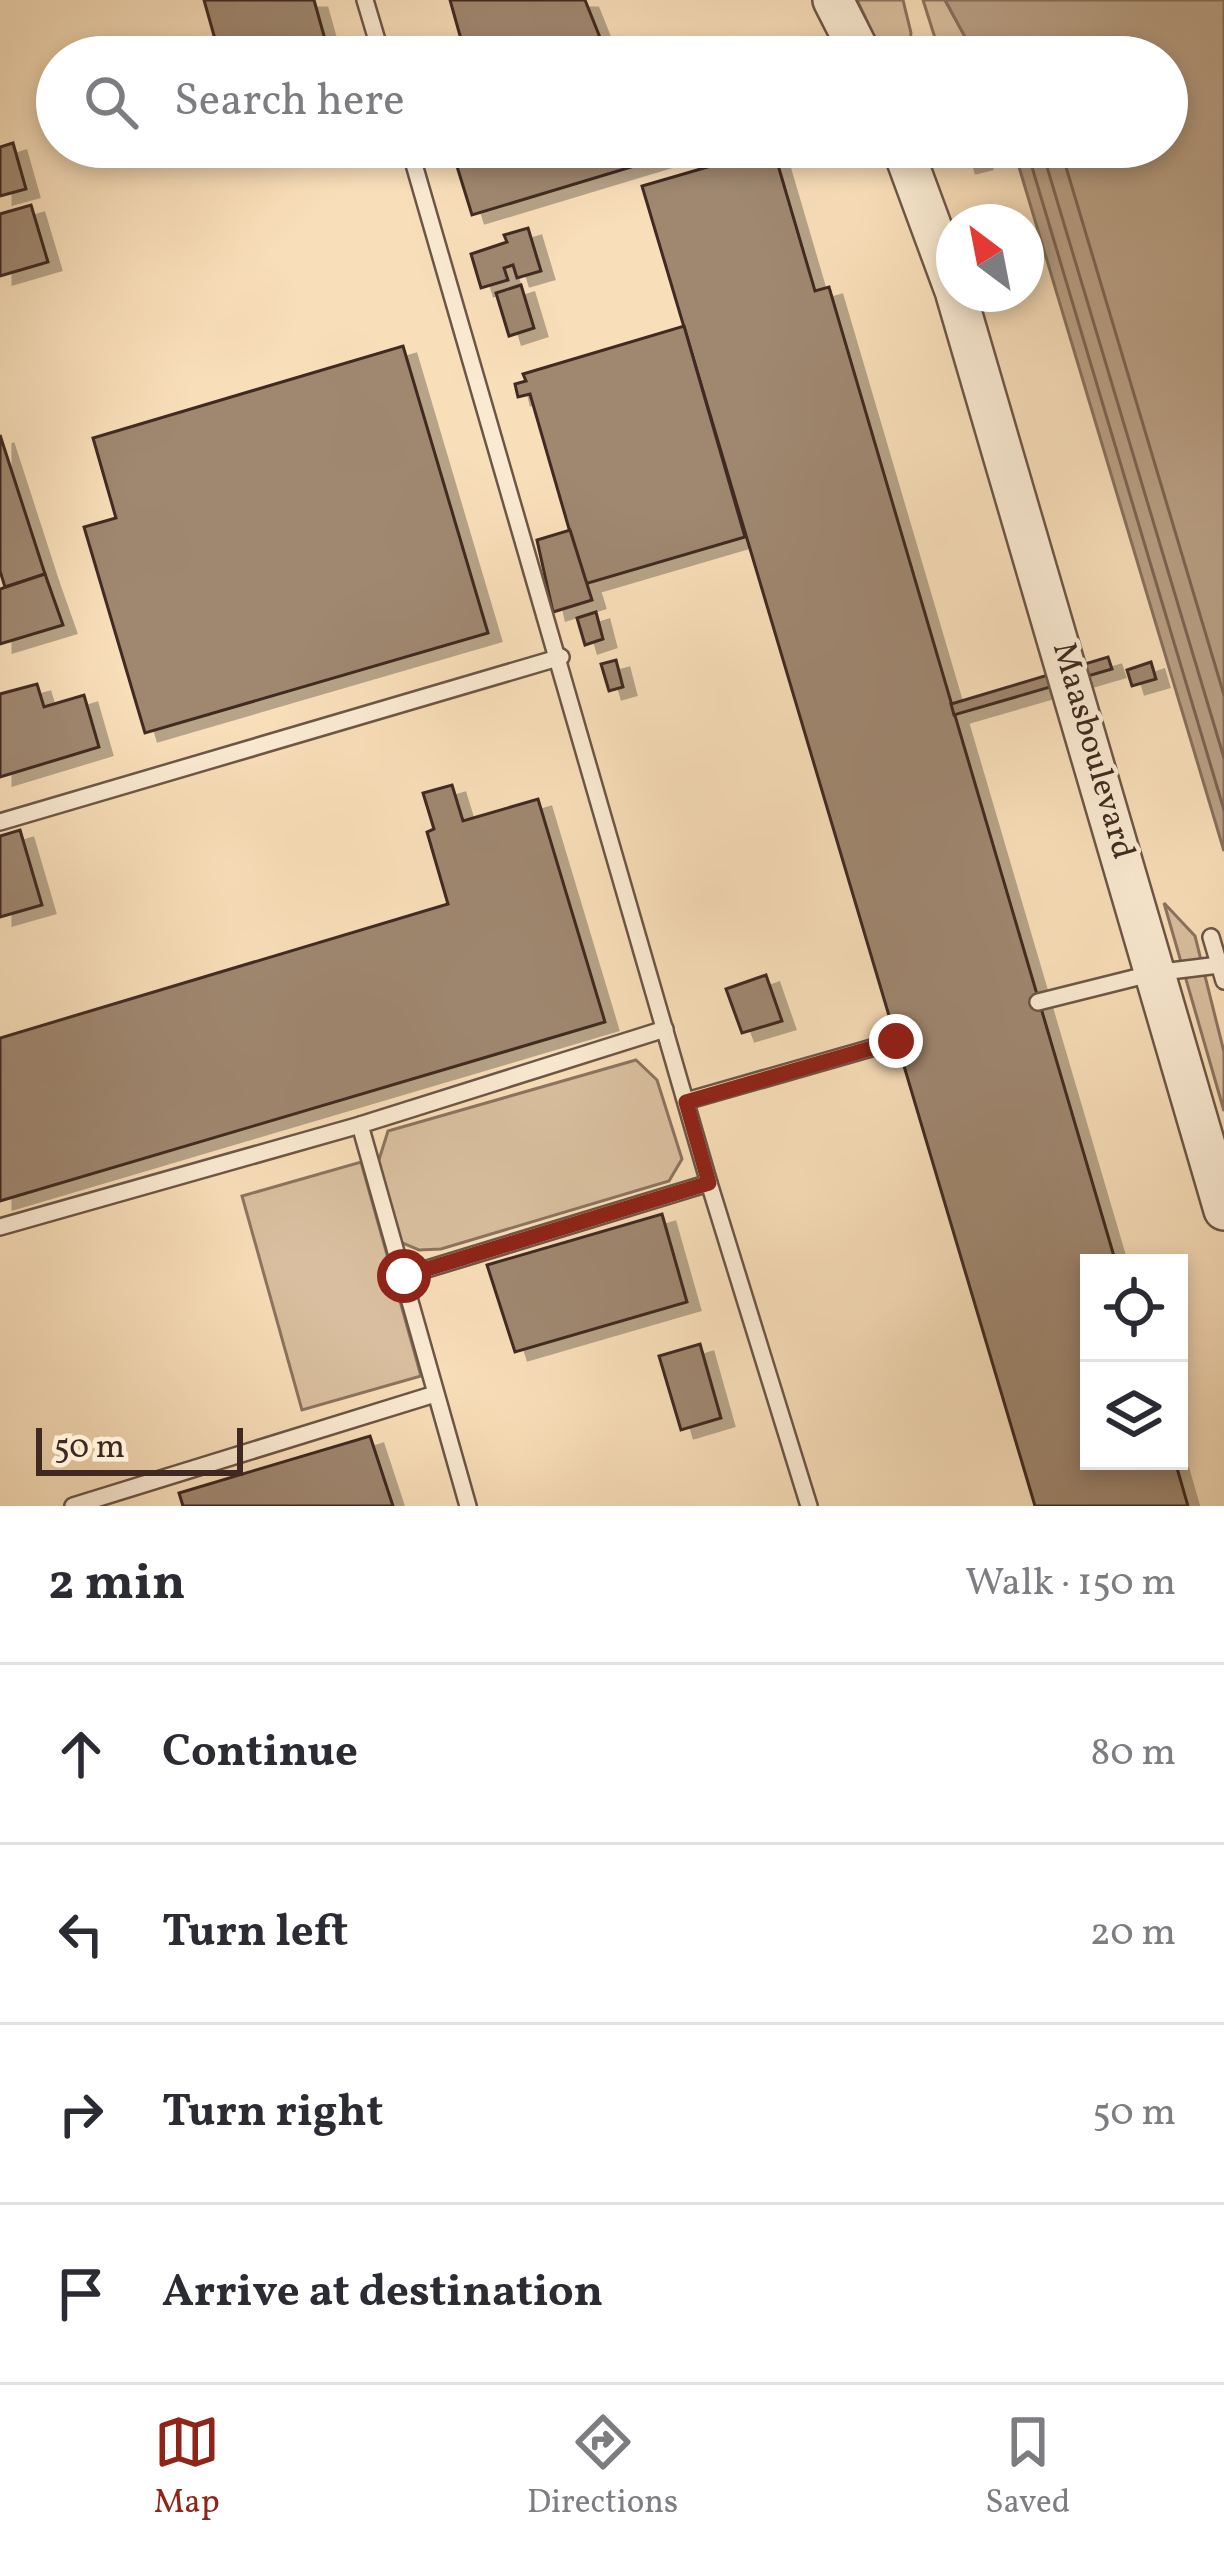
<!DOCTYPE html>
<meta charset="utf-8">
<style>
body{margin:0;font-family:Vollkorn,serif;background:#f7f7f7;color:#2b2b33}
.controls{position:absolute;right:36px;bottom:36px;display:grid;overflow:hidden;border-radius:0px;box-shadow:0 6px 18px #0003}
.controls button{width:108px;height:108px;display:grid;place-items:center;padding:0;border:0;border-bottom:3px solid #e1e1e2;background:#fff;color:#2b2b33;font:60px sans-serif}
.compass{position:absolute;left:936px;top:204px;width:108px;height:108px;border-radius:50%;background:#fff;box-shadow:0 6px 18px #0003;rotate:328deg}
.scale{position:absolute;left:36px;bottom:30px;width:207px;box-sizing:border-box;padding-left:12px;border:6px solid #3f2920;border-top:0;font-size:33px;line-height:42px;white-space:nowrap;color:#3f2920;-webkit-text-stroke:9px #faead2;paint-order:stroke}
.stop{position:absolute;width:36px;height:36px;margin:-27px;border:9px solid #8f2418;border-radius:50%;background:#fff}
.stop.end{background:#8f2418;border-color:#fff;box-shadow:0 3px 12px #0008}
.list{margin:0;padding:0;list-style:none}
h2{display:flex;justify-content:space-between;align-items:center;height:156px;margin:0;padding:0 48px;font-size:51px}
h2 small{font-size:39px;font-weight:400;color:#7c7c81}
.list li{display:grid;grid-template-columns:78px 1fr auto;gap:36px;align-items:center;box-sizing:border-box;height:180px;padding:0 48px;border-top:3px solid #e1e1e2}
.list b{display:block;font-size:45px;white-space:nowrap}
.list em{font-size:39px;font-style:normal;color:#7c7c81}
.icon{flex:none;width:66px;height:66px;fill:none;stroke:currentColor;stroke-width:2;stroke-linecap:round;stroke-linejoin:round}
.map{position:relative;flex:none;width:1224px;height:1506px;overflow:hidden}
.search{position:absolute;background:#fff;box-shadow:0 6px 18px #0003;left:36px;right:36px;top:36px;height:132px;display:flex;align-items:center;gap:30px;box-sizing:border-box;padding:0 42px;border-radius:66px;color:#7c7c81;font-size:45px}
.sheet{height:876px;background:#fff}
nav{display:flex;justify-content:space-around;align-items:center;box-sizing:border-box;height:168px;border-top:3px solid #e1e1e2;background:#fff;font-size:33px;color:#7c7c81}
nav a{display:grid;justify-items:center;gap:6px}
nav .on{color:#8f2418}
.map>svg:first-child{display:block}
</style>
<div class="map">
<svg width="1224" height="1506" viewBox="0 0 1224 1506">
<defs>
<filter id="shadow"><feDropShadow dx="13" dy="8" stdDeviation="0" flood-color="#0004"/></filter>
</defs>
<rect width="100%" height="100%" fill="#f8deb9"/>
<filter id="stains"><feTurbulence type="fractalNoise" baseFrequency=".00167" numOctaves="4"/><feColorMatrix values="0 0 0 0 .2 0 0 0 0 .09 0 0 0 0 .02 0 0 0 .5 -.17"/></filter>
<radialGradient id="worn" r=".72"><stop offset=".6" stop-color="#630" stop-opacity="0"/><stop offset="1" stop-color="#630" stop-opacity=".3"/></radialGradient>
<g fill="#d9bf9f" stroke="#8c7460" stroke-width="3">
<polygon points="857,0 903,0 911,33 908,57 884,57"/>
<polygon points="923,0 945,0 976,57 941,57"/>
<polygon points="1164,903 1195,936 1224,1052 1224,1111"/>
<polygon points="636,1060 657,1080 682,1159 669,1181 441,1249 419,1250 400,1242 377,1166 388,1131"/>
<polygon points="361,1162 421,1376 302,1410 242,1196"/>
</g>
<polygon fill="#b9a085" stroke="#88705d" stroke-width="3" points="945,0 1224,0 1224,851 1013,147 1167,147 1167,57 976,57"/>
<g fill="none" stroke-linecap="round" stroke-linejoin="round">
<g stroke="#7c6452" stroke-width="3">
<polyline points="1026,147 1224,810"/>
<polyline points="1041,147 1224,758"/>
<polyline points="1060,147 1224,695"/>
</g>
</g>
<g fill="#9f8770" stroke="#3f2920" stroke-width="3" filter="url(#shadow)">
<polygon points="204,0 314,0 330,57 220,57"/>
<polygon points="450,0 585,0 603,45 573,53 570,43 539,52 540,57 494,57 492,50 466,57"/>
<polygon points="13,143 26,189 0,196 0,147"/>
<polygon points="451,147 691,147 691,149 472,215"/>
<polygon points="958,147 975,147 979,161 963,165"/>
<polygon points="773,148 815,291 829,287 1116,1263 1089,1263 1089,1461 1175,1461 1188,1506 1035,1506 642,186"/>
<polygon points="31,205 48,262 0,276 0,214"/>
<polygon points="528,228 541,271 517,278 513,265 504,268 508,280 481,288 471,254 507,242 504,235"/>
<polygon points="521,285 534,328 509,336 496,293"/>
<polygon points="684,326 745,537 585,584 530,394 518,397 515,384 526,381 523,374"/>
<polygon points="403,346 488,633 145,733 84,527 116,518 93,438"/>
<polygon points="0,435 45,574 5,587 0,571"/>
<polygon points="570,530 592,600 553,612 537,540"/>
<polygon points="45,574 63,625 0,644 0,589"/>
<polygon points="596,612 603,639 585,645 577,618"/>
<polygon points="1108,657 1112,669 954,715 951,704"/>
<polygon points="616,660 623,687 609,691 601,664"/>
<polygon points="1151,662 1156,679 1132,686 1127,670"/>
<polygon points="37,684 44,707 84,695 99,747 0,777 0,694"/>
<polygon points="452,785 463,821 538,799 605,1022 0,1201 0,1038 448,904 427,832 434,829 423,793"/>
<polygon points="20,830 42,905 0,917 0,836"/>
<polygon points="766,975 782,1021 742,1033 726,989"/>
<polygon points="662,1214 687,1302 515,1352 487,1265"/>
<polygon points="700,1344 721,1418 681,1430 659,1356"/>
<polygon points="370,1436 393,1506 183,1506 179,1493"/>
</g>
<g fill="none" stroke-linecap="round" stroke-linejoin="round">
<defs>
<g id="service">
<polyline points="365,0 382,57"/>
<polyline points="409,147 709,1183 809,1506"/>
<polyline points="0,822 561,657"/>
<polyline points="1211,937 1224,981"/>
<polyline points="1038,1002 1154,973 1219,965"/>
<polyline points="686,1101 896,1041"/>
<polyline points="360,1125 468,1506"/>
<polyline points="0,1227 360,1125 665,1029"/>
<polyline points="404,1276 709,1183"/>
<polyline points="73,1506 435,1394"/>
</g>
<g id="tertiary">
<polyline points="833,0 862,57"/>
<polyline points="902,147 954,288"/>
<polyline points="956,294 1224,1210"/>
</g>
</defs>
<use href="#service" stroke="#6d5646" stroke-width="20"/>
<use href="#tertiary" stroke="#6d5646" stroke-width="44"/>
<use href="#service" stroke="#faead2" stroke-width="15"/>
<use href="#tertiary" stroke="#faead2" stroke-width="39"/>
</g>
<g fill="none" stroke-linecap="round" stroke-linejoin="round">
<polyline stroke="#8f2418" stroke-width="15" points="404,1276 709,1183 686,1102 896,1041"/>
</g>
<g text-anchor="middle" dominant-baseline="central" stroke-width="9" stroke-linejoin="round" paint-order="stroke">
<g font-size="33" fill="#3f2920" stroke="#faead2">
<text transform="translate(1092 751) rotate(74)">Maasboulevard</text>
</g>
</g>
<rect width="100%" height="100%" filter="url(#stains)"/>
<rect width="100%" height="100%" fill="url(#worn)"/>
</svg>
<div class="controls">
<button><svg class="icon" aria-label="locate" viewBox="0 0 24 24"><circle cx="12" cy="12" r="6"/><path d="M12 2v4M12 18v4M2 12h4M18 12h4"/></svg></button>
<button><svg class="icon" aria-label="layers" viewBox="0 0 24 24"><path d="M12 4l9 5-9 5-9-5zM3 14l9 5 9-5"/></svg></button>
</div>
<svg class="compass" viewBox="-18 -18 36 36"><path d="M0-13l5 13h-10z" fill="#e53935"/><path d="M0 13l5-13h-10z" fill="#7c7c81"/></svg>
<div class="scale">50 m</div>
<div class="stop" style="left:404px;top:1276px"></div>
<div class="stop end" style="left:896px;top:1041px"></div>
<div class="search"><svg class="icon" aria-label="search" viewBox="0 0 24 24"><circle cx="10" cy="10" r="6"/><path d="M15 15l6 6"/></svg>Search here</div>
</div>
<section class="sheet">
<h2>2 min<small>Walk · 150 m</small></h2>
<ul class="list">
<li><svg class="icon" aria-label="ahead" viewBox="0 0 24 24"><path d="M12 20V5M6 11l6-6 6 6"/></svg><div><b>Continue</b></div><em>80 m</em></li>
<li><svg class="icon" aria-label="left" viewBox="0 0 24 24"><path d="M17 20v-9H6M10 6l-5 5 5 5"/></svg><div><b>Turn left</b></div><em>20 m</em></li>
<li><svg class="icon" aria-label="right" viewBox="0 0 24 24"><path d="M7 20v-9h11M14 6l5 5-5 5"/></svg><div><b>Turn right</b></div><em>50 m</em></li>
<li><svg class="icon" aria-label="arrive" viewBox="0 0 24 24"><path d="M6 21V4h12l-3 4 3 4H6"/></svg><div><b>Arrive at destination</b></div></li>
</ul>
</section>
<nav>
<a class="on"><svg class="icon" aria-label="map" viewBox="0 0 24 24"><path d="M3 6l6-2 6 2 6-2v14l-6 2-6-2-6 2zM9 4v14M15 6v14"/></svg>Map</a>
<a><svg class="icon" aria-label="directions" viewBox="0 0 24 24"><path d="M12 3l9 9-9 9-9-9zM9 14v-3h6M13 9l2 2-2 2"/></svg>Directions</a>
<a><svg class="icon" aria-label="saved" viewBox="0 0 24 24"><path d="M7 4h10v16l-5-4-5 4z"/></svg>Saved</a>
</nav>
